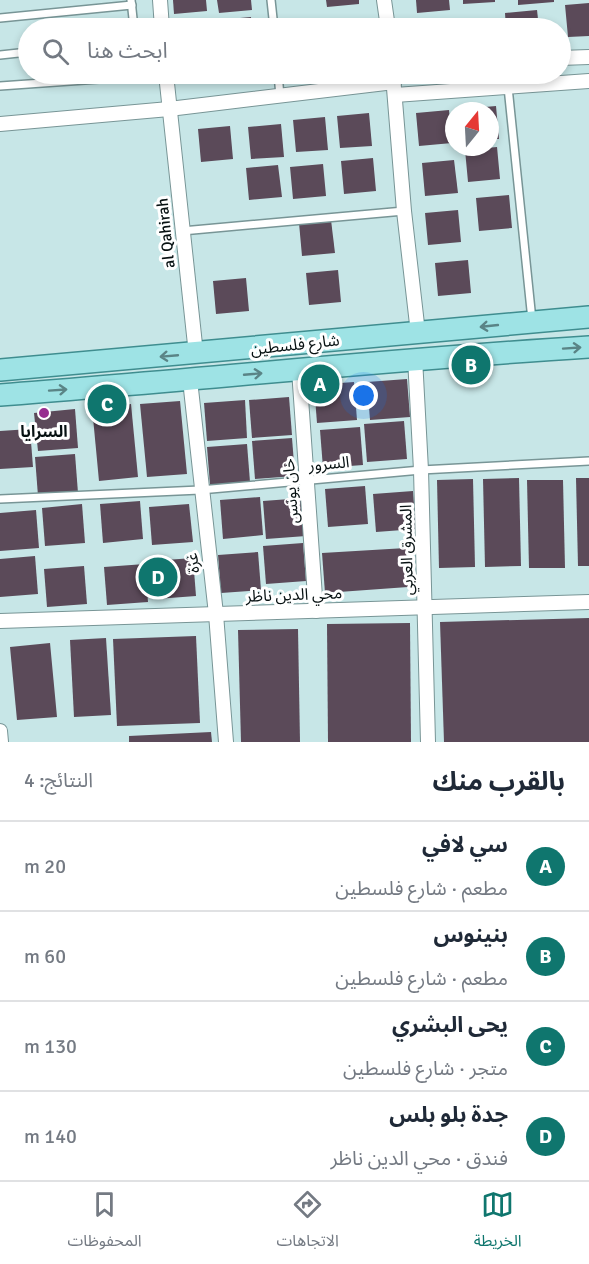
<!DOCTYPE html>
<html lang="ar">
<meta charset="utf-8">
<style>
body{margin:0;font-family:Signika,"Noto Sans Arabic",sans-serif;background:#f2f2f3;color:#1f2937;direction:rtl}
.compass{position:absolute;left:445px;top:102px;width:54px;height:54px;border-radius:50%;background:#fff;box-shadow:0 3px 9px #0003;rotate:18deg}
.you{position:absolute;left:364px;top:396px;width:21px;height:21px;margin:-15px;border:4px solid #fff;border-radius:50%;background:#1a73e8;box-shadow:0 0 0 9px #1a73e833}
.badge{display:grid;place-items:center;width:39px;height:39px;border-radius:50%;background:#0f766e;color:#fff;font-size:20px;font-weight:700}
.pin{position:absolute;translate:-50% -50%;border:3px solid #fff;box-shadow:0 2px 6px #0006}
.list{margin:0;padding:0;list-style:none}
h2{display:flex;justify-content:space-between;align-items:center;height:78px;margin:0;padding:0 24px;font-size:26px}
h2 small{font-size:20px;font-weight:400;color:#747a83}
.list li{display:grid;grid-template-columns:39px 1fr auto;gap:18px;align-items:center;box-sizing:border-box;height:90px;padding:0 24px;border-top:2px solid #e0e1e3}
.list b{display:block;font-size:22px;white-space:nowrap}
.list p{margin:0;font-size:20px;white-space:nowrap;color:#747a83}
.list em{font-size:20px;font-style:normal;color:#747a83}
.icon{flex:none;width:33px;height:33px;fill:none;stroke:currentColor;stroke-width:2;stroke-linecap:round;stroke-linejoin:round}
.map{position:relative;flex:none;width:589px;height:742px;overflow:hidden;direction:ltr}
.search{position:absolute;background:#fff;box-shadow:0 3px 9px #0003;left:18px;right:18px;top:18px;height:66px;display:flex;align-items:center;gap:15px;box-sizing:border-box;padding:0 21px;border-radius:33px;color:#747a83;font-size:22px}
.sheet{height:438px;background:#fff}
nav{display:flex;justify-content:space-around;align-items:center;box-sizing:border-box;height:84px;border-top:2px solid #e0e1e3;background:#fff;font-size:16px;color:#747a83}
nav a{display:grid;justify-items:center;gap:3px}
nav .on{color:#0f766e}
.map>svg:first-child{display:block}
</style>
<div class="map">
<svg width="589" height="742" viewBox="0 0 589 742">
<rect width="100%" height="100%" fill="#c7e6e7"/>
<g fill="#5b4a59">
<polygon points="173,0 206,0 207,11 174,14"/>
<polygon points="217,0 251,0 252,10 219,13"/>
<polygon points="326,0 359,0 359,4 327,7"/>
<polygon points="416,0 449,0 450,10 417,13"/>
<polygon points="463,0 495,0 495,2 463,4"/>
<polygon points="518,0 554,0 554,2 518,5"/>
<polygon points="589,3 589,36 568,37 565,5"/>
<polygon points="537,10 539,28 506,28 505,13"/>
<polygon points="251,17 252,28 219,28 218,20"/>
<polygon points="455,18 456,28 423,28 422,21"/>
<polygon points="206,20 207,28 174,28 174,23"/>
<polygon points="355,23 356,28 320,28 320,27"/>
<polygon points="496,106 499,139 490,139 490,111 463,111 463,109"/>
<polygon points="449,110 452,143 419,146 416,113"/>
<polygon points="369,113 372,146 340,148 337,116"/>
<polygon points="325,117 328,150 296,152 293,120"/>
<polygon points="281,124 284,157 251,159 248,127"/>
<polygon points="230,126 233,159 201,162 198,129"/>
<polygon points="497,147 500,179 468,182 465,150"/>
<polygon points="373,158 376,191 344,194 341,161"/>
<polygon points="454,160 458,193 425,196 422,163"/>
<polygon points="323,164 326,196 293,199 290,167"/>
<polygon points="278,165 282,197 249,200 246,168"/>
<polygon points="509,195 512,228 479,231 476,198"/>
<polygon points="458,210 461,242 428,245 425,213"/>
<polygon points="331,220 335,253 302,256 299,223"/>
<polygon points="468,260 471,293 438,296 435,263"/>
<polygon points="338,270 341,302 309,305 306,273"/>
<polygon points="246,278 249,311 216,314 213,281"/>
<polygon points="407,379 410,417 370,420 367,382"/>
<polygon points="354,382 357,420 317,423 314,385"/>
<polygon points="289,397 292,435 252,438 249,400"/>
<polygon points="245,400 247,438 207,441 204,403"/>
<polygon points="180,401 187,474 147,477 140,404"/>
<polygon points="131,404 138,477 99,481 92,407"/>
<polygon points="75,409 78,448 38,451 34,413"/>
<polygon points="404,421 407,459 367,462 364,424"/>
<polygon points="360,427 363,465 323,468 320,430"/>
<polygon points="30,429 33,467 0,469 0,431"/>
<polygon points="292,438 295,476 255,479 252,441"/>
<polygon points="247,444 250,482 210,485 207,447"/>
<polygon points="75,454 78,493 38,496 35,457"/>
<polygon points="519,478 521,566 485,567 483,479"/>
<polygon points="576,478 589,478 589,566 578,566"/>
<polygon points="473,479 475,567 439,568 437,480"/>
<polygon points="527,480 563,480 565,568 529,568"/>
<polygon points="365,486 368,524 328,527 325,489"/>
<polygon points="413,491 416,529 376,532 373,494"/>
<polygon points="260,497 263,535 223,539 220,500"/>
<polygon points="303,498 306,536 266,539 263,501"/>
<polygon points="140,501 143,539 103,543 100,504"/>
<polygon points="82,504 85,543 45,546 42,508"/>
<polygon points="189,504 193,542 152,545 149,507"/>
<polygon points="36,510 39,548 0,551 0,513"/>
<polygon points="303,543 306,581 266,584 263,546"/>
<polygon points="406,548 408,587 325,593 322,553"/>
<polygon points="258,552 261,590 221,593 218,555"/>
<polygon points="35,556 38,594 0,597 0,559"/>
<polygon points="193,558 196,596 156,599 152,561"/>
<polygon points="145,564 148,602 107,605 104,567"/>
<polygon points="84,566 87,604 47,607 44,569"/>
<polygon points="589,618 589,742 444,742 440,622"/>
<polygon points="410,623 411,742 328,742 327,624"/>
<polygon points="298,629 300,742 241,742 238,630"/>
<polygon points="196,636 200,723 117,726 113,639"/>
<polygon points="106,638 111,715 74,717 70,640"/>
<polygon points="50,643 57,717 17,720 10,647"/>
<polygon points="211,732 212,742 129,742 129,736"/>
</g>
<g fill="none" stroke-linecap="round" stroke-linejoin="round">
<defs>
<g id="lane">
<polyline points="131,0 134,28"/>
<polyline points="271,0 274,28"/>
<polyline points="0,18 132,5"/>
<polyline points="0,55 28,52"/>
<polyline points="278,74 280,96"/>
<polyline points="0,86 127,77 135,74"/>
<polyline points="508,87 532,320"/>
<polyline points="182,231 404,211"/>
<polyline points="0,499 200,490 421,470 589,461"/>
</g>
<g id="street">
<polyline points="160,0 162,28"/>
<polyline points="384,0 388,28"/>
<polyline points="560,58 589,57"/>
<polyline points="166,74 196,354"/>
<polyline points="393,76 404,211 418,333"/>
<polyline points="395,95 589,81"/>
<polyline points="0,124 169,109 394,82"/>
<polyline points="415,358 421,470 428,742"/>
<polyline points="299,370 316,611"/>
<polyline points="190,380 216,614 226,742"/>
<polyline points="0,621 589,602"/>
<polyline points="0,731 1,742"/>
</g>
<g id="primary">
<polyline points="0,370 589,317"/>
<path d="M0 395C196 380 392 359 589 347"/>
</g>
</defs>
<use href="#lane" stroke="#789596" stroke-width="10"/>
<use href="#street" stroke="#789596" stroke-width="16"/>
<use href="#primary" stroke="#3f8d8f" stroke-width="24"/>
<use href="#lane" stroke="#fff" stroke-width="7"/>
<use href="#street" stroke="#fff" stroke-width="14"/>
<use href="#primary" stroke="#9ee3e5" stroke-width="21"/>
</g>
<defs><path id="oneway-shaft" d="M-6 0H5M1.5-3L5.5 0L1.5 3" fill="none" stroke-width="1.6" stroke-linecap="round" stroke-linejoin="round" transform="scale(1.5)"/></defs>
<g stroke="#5a8486">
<use href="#oneway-shaft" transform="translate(489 326) rotate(174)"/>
<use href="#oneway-shaft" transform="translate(572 348) rotate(-4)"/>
<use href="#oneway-shaft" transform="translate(169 356) rotate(175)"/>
<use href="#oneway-shaft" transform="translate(253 374) rotate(-5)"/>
<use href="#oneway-shaft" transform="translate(58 390) rotate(-4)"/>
</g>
<circle fill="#972d8f" stroke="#fff" stroke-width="2" cx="44" cy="413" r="6"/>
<g text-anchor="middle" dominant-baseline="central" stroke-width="6" stroke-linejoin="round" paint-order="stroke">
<g font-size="16" fill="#061011" stroke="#fff">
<text transform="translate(166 233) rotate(-96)">al Qahirah</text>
<text transform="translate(295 345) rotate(-6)">شارع فلسطين</text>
<text transform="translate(329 464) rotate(-5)">السرور</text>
<text transform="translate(291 491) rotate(-94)">خان يونس</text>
<text transform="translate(407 550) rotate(-91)">المشرق العربي</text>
<text transform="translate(193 563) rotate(-97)">غزة</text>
<text transform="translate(294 595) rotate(-2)">محي الدين ناظر</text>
</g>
<g font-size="16" font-weight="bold" fill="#061011" stroke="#fff">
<text x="44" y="432">السرايا</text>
</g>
</g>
</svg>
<svg class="compass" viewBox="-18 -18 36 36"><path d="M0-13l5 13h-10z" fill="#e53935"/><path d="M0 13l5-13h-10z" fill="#747a83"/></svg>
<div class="you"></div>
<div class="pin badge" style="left:320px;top:384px">A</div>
<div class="pin badge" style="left:471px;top:365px">B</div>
<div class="pin badge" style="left:107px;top:404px">C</div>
<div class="pin badge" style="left:158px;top:577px">D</div>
<div class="search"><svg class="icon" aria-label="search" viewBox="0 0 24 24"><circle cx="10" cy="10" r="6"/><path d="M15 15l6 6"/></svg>ابحث هنا</div>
</div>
<section class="sheet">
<h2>بالقرب منك<small>النتائج: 4</small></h2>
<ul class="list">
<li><span class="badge">A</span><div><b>سي لافي</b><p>مطعم · شارع فلسطين</p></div><em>20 m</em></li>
<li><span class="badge">B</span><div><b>بنينوس</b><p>مطعم · شارع فلسطين</p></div><em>60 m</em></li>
<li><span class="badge">C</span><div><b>يحى البشري</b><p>متجر · شارع فلسطين</p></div><em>130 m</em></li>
<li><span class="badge">D</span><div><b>جدة بلو بلس</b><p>فندق · محي الدين ناظر</p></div><em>140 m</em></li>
</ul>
</section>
<nav>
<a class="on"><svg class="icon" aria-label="map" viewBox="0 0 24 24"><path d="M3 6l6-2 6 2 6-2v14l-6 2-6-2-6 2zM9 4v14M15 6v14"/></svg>الخريطة</a>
<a><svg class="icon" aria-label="directions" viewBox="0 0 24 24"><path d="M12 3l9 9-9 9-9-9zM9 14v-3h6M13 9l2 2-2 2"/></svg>الاتجاهات</a>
<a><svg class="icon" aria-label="saved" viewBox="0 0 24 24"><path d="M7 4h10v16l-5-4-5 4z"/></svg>المحفوظات</a>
</nav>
